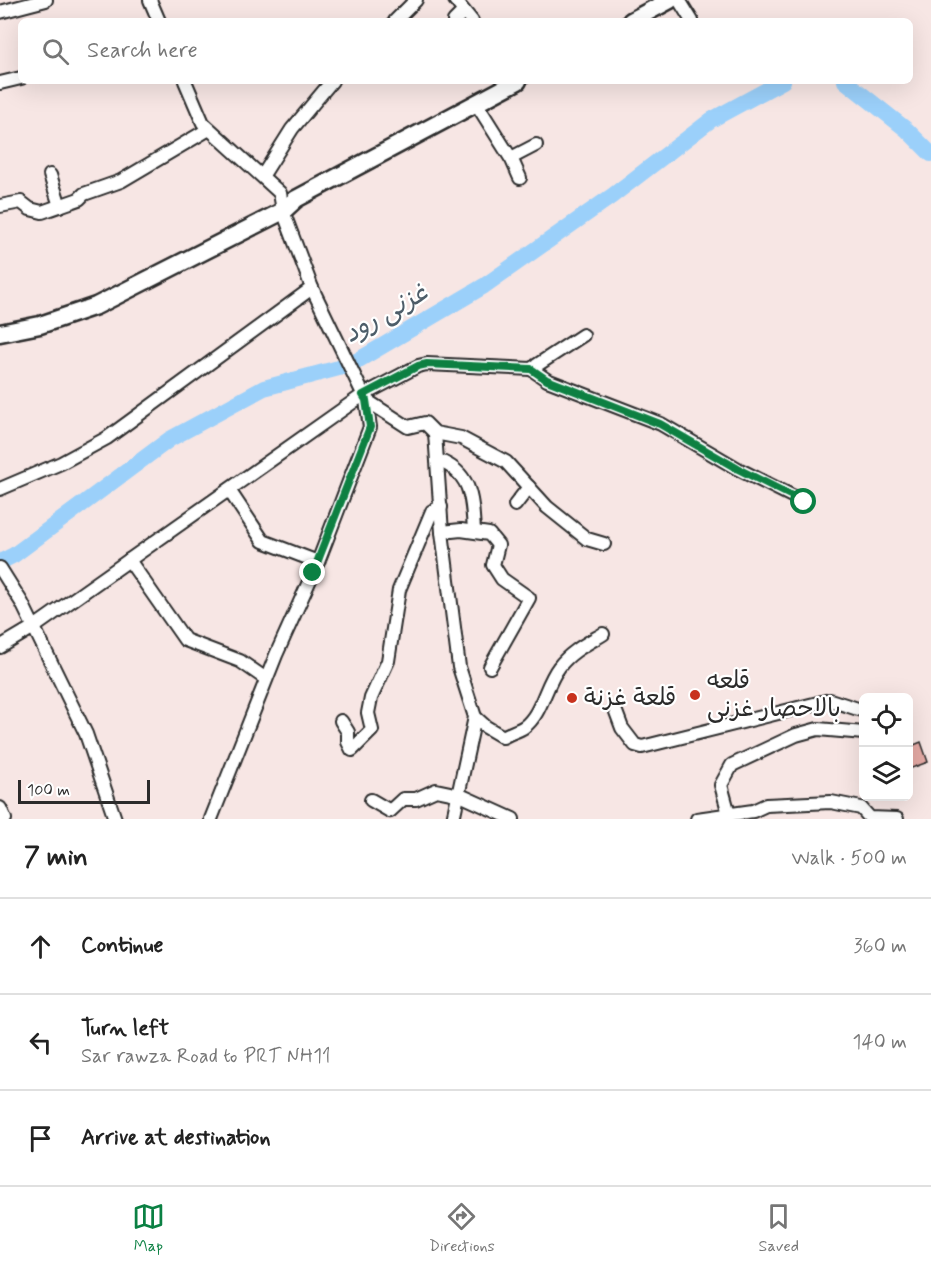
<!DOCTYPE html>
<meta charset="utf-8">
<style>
body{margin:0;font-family:Mynerve,"Playpen Sans Arabic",sans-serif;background:#f6f6f6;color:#222}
.controls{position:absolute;right:18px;bottom:18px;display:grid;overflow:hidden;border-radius:9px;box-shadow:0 6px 24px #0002}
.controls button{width:54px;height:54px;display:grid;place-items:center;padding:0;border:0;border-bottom:2px solid #e0e0e0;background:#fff;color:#222;font:30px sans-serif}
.scale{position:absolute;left:18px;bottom:15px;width:132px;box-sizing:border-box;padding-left:6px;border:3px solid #2b2b2b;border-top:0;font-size:16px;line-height:21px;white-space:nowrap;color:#2b2b2b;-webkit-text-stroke:4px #fff;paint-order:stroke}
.stop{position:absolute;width:18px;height:18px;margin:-14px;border:4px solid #0b8043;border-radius:50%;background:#fff}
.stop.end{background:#0b8043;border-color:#fff;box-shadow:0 2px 6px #0008}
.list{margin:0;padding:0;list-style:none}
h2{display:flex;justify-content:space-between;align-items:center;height:78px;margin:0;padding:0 24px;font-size:26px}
h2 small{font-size:20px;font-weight:400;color:#767676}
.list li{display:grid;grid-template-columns:39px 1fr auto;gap:18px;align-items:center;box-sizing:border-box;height:96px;padding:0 24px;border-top:2px solid #e0e0e0}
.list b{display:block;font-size:22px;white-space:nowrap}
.list p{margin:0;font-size:20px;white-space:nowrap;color:#767676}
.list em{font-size:20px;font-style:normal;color:#767676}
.icon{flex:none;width:33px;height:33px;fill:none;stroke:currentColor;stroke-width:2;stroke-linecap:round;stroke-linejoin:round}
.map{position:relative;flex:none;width:931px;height:819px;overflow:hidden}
.search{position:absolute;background:#fff;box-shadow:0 6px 24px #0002;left:18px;right:18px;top:18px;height:66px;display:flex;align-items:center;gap:15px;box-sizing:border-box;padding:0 21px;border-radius:9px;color:#767676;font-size:22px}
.sheet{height:366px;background:#fff}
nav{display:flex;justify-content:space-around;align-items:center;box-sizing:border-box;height:84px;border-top:2px solid #e0e0e0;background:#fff;font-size:16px;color:#767676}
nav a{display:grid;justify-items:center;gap:3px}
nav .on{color:#0b8043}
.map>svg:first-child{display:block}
</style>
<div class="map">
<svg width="931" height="819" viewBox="0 0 931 819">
<rect width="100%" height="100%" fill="#f7e6e4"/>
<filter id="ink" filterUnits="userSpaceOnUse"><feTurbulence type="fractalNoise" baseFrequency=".0167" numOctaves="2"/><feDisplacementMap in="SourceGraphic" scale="12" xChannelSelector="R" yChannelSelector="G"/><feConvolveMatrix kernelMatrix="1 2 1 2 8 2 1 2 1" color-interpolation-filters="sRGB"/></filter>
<g filter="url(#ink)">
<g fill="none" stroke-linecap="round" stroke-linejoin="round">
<g stroke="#9bd0fa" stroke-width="16">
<polyline points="845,81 907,130 931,154"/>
<polyline points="0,562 14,555 170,439 264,388 350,365 484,286 612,196 711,120 783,81"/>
</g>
</g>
<polygon fill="#e5aaa5" stroke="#2b2b2b" stroke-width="1.5" points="921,742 928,762 909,769 909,747"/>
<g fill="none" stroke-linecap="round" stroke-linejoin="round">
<defs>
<g id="minor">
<polyline points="150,0 159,21"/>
<polyline points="455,0 472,21"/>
<polyline points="679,0 692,21"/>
<polyline points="0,12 46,0"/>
<polyline points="395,21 416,0"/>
<polyline points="454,21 463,12"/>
<polyline points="185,81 203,123 280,193 283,211 312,288 366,400 370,427 318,562 276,655 211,819"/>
<polyline points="0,83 21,78"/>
<polyline points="476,103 512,160 520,178"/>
<polyline points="511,158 536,145"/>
<polyline points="50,175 60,206"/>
<polyline points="263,175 292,129 332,81"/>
<polyline points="0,206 21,202 30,209 42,212 79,199 84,194 121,181 209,129"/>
<polyline points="531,369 583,335"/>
<polyline points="366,400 408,427 425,423 435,433 461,438 506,462 547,507 587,539 604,544"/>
<polyline points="435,433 442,532 459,667 475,717 453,819"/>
<path d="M437 460C472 472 472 499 474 531"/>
<polyline points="0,489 61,463 107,438 312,288"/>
<polyline points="229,490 263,541 318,562"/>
<polyline points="515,505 529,487"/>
<polyline points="442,532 461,530 489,534 498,545 493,565 502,579 529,598 490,667"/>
<polyline points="129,560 185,640 240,661 266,679"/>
<polyline points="0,568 22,603 86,734 115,819"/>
<polyline points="0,647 37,625 363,395 418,366 427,364 531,369 547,380 661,424 738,469 804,502"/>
<polyline points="616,712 622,728 635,745 642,747 830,700 864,711"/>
<path d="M475 717 486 727 503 737C509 733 518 731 524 727 542 714 545 685 559 667 570 652 588 643 603 634"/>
<polyline points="341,721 348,732 348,742 352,750 372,730 368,713 371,698 388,661 399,590 432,511 441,507"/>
<polyline points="371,800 390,811 403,799 416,799 436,790 460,795 513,819"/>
<polyline points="0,808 5,819"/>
<polyline points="729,814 721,785 732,765 796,735 818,729 864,733"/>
<polyline points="697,819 753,811 766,805 831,802 861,808 870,818 897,819"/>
</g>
<g id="major">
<polyline points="631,21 670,0"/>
<polyline points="0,333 40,325 96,306 283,211 296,199 518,81"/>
</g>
</defs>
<use href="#minor" stroke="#2b2b2b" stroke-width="16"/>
<use href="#major" stroke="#2b2b2b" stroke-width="21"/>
<use href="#minor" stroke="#fff" stroke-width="12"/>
<use href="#major" stroke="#fff" stroke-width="16"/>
</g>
</g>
<g fill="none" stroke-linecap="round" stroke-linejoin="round" filter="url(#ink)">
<polyline stroke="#0b8043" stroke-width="8" points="313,573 370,427 366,400 363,395 418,366 427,364 531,369 547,380 660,424 738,469 804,502"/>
</g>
<g fill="#c8321e" stroke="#fff" stroke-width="2">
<circle cx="695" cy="695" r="6"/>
<circle cx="572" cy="698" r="6"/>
</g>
<g text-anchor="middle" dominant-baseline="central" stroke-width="4.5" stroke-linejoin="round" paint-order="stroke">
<g font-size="24" fill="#2b2b2b" stroke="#fff" text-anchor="start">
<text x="707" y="681">قلعه<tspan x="707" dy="28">بالاحصار غزنی</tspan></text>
<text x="584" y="698">قلعة غزنة</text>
</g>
<g font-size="26" font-style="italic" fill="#4d5d69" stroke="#fff">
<text transform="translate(386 314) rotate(-30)">غزنی رود</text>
</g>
</g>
</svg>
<div class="controls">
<button><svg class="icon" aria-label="locate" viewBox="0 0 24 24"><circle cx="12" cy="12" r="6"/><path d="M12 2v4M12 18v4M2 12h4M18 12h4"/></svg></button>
<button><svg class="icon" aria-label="layers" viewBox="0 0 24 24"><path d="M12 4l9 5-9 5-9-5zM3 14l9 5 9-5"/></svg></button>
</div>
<div class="scale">100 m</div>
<div class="stop" style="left:804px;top:502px"></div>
<div class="stop end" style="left:313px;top:573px"></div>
<div class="search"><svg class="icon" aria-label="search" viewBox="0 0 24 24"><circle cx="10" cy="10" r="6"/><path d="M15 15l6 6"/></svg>Search here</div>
</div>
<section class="sheet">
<h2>7 min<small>Walk · 500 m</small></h2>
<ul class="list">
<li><svg class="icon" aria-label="ahead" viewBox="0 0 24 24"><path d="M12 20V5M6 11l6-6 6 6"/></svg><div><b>Continue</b></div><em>360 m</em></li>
<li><svg class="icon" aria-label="left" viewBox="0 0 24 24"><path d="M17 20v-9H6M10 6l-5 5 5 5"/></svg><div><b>Turn left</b><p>Sar rawza Road to PRT NH11</p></div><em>140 m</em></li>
<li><svg class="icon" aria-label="arrive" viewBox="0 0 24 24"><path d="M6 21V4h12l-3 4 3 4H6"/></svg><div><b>Arrive at destination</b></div></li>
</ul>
</section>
<nav>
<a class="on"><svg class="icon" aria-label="map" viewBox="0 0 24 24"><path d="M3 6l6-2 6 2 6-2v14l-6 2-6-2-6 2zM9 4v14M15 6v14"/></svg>Map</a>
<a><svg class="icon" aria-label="directions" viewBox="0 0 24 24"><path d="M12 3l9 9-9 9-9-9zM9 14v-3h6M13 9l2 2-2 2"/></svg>Directions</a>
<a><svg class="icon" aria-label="saved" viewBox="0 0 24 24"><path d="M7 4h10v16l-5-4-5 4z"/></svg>Saved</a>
</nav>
